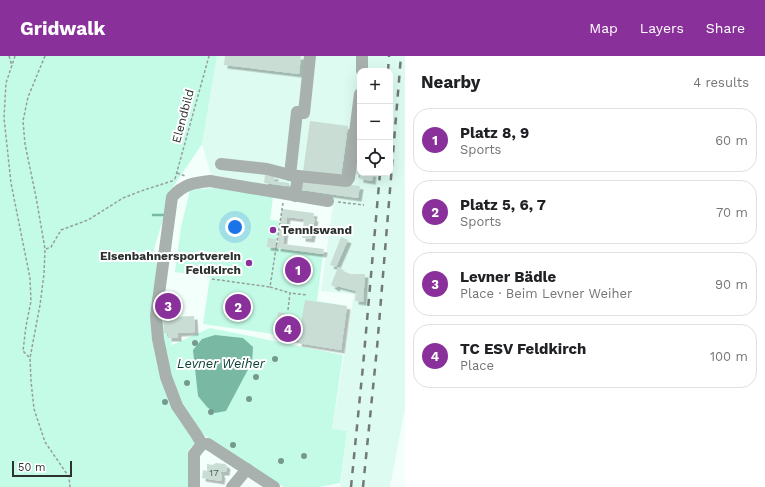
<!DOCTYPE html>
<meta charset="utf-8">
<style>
body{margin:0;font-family:"Work Sans",sans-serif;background:#f6f6f6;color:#202124}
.controls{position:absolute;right:12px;top:12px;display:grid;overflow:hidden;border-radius:8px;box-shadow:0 4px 16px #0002}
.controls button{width:36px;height:36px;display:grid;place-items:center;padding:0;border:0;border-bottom:1px solid #e0e0e0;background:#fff;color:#202124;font:20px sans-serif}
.scale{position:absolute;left:12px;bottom:10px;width:60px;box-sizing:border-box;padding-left:4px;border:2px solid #2b322f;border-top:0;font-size:11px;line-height:14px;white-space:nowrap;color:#2b322f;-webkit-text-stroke:3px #fff;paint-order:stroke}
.you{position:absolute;left:235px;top:171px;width:14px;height:14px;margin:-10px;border:3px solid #fff;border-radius:50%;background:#1a73e8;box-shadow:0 0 0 6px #1a73e833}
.badge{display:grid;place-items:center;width:26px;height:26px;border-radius:50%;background:#8a309b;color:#fff;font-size:13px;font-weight:700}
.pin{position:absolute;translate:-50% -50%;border:2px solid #fff;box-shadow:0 1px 4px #0006}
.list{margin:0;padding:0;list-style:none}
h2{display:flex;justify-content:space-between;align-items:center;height:52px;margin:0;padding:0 16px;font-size:17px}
h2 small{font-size:13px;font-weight:400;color:#757577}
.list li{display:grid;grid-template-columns:26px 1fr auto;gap:12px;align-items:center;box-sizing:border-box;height:64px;margin:0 8px 8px;padding:0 8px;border:1px solid #e0e0e0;border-radius:16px}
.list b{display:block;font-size:15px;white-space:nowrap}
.list p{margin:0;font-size:13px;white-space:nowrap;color:#757577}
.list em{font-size:13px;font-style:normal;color:#757577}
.icon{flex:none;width:22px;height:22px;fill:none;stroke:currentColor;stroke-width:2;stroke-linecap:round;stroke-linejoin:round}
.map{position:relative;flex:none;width:405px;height:431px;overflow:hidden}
header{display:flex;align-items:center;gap:24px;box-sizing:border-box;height:56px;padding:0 20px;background:#8a309b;color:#fff}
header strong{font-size:19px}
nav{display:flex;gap:22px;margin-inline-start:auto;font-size:14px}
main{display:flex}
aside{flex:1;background:#fff}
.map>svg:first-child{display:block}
</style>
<header>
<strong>Gridwalk</strong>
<nav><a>Map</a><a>Layers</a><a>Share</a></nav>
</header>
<main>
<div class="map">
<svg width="405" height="431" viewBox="0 0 405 431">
<defs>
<filter id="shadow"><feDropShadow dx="3.5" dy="3.5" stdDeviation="0" flood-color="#0004"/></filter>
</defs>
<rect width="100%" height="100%" fill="#f2fffa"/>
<path fill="#ddfbf0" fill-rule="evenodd" d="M217 0H405V352L390 431H340L347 375 332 374 354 238 321 235 333 150 215 132 202 88ZM360 15H390V117H360Z"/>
<g fill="#c4fbe7">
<polygon points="0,0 217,0 202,88 173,131 154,193 172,289 210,272 343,299 332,373 347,375 340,427 319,431 283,431 204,379 189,393 188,401 189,431 0,431"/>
<polygon points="215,132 273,141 270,164 279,165 275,192 323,198 317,245 347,250 341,294 298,287 298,284 267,277 203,268 210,221 175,216 181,171 190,134"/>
</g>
<polygon fill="#79b8a2" points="215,279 243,282 253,291 252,306 226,355 215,357 207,351 198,340 193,294 202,283"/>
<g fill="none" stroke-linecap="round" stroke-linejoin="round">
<polyline stroke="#79b8a2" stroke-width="2.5" points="153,159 164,159"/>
</g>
<g fill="#c9ddd5" filter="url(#shadow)">
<polygon points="225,0 301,0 299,18 224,9"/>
<polygon points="310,65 348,70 341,120 303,116"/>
<polygon points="359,85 360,117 373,117 372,125 360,123 360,119 355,118"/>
<polygon points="265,119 275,120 274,125 289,127 289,130 264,127"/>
<polygon points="302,124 360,130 358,142 301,134"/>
<polygon points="282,153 314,157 313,162 315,162 311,183 302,182 304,163 287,161 283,188 324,193 323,198 277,192"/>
<polygon points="341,181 348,184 336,211 330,209"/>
<polygon points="268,182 276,183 275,192 267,191"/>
<polygon points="338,211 344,214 343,215 350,218 365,218 363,246 355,245 356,235 337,230 336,232 331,229"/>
<polygon points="163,239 172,239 172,261 194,260 195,276 178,277 178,282 168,282 168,277 164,277"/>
<polygon points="305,244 347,250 341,294 298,287 299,284 274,280 278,256 289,258 288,265 301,267"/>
<polygon points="216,407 225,408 227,410 226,416 221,416 221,418 222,419 221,425 202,422 203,414 207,415 207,408 213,409"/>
</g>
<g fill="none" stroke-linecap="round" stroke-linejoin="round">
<g stroke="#959f9b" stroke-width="1.5" stroke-dasharray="3 2" stroke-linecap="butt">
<polyline points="9,0 12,10"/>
<polyline points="15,0 6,27 4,62 11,127 30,222 31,245 26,270 23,295 30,302"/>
<polyline points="45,0 28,41 23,65 25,88 36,141 45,193 44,218 40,249 30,302 31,325 34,353 45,386 69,421 70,431"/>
<polyline points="177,117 185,120"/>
<polyline points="175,123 209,0"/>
<polyline points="338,146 364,149"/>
<polyline points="283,147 270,231 290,237"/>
<polyline points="46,193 51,191 61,174 88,164 123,142 141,135 175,124"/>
<polyline points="212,223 270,231"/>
<polyline points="288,254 290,237 307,239"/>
</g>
<g stroke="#a8b1ae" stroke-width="12">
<polyline points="362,15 362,0"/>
<polyline points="221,108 267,113 290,119"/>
<polyline points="298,120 347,125 349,122 360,38"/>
<polyline points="295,140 298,120 290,119 297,56 304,57 310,0"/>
<path d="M202 388 196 378 177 350 166 321 158 283 156 260 172 141C184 128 193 127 210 125L328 145"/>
<polyline points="194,431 194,398 202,388 208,388 274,431"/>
<polyline points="232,431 247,413"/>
</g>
<g stroke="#717a76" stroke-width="2.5" stroke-dasharray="7 7" stroke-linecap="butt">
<polyline points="388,15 389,0"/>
<polyline points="351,431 363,310 380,117"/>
<polyline points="363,431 377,292 401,0"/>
</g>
</g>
<g fill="#76998f">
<circle cx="195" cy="287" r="3"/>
<circle cx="275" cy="303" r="3"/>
<circle cx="256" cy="321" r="3"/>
<circle cx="187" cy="327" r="3"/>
<circle cx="249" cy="343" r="3"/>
<circle cx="165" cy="346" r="3"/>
<circle cx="211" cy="356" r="3"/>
<circle cx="233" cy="389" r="3"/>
<circle cx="304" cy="400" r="3"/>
<circle cx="281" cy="405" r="3"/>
</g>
<g fill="#8a309b" stroke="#fff" stroke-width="1.5">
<circle cx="273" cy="174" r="4"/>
<circle cx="249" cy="207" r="4"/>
</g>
<g text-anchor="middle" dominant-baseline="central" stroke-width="4" stroke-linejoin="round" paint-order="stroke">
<g font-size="10" fill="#525d58">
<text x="214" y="416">17</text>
</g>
<g font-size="12" fill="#2b322f" stroke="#fff">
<text transform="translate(183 60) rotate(-75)">Elendbild</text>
</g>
<g font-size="12" font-weight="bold" fill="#2b322f" stroke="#fff" text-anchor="start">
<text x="281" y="174">Tenniswand</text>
<text x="241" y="200" text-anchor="end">Eisenbahnersportverein<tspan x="241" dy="14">Feldkirch</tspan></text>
</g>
<g font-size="13" font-style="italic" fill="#053f30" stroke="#fff">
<text x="221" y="307">Levner Weiher</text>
</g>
</g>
</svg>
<div class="controls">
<button>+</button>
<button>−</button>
<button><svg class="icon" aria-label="locate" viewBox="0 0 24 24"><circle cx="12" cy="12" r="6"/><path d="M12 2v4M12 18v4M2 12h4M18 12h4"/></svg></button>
</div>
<div class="scale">50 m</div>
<div class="you"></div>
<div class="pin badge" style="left:298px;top:214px">1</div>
<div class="pin badge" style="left:238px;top:251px">2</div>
<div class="pin badge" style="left:168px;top:250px">3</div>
<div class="pin badge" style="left:288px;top:273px">4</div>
</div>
<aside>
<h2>Nearby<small>4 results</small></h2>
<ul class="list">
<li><span class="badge">1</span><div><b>Platz 8, 9</b><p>Sports</p></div><em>60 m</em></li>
<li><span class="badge">2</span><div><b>Platz 5, 6, 7</b><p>Sports</p></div><em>70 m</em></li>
<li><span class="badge">3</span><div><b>Levner Bädle</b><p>Place · Beim Levner Weiher</p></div><em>90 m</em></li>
<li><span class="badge">4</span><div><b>TC ESV Feldkirch</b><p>Place</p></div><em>100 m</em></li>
</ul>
</aside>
</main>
